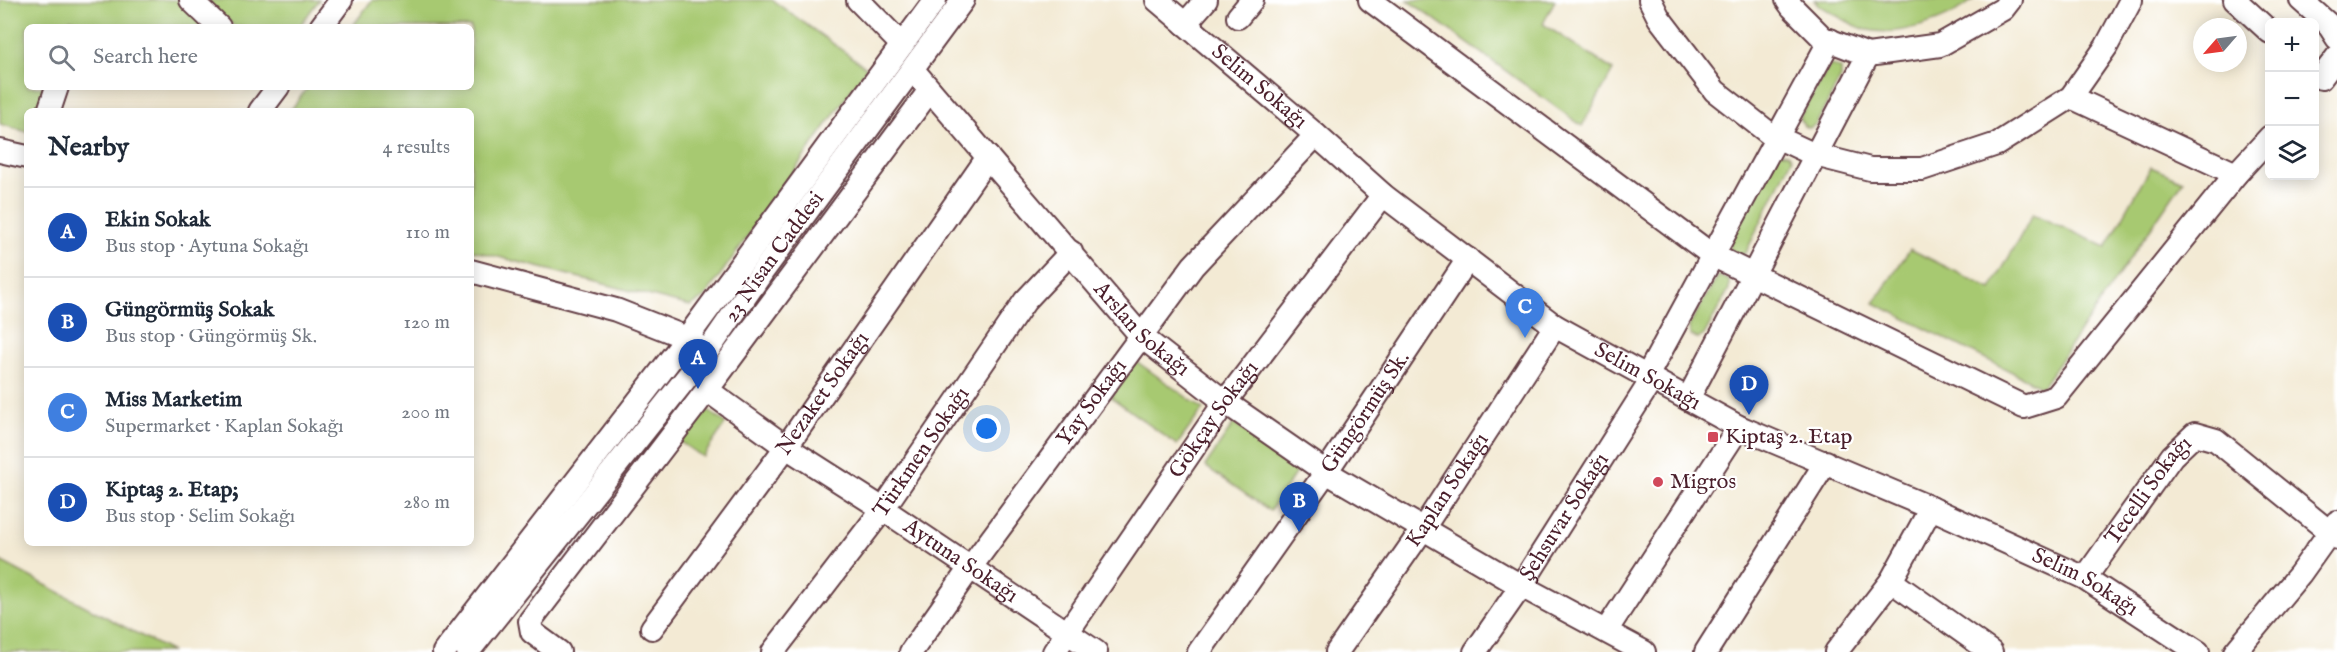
<!DOCTYPE html>
<meta charset="utf-8">
<style>
body{margin:0;font-family:"IM FELL English",serif;background:#f2f2f3;color:#1f2937}
.controls{position:absolute;right:18px;top:18px;display:grid;overflow:hidden;border-radius:9px;box-shadow:0 3px 15px #0003}
.controls button{width:54px;height:54px;display:grid;place-items:center;padding:0;border:0;border-bottom:2px solid #e0e1e3;background:#fff;color:#1f2937;font:30px sans-serif}
.compass{position:absolute;left:2193px;top:18px;width:54px;height:54px;border-radius:50%;background:#fff;box-shadow:0 3px 15px #0003;rotate:242deg}
.you{position:absolute;left:987px;top:429px;width:21px;height:21px;margin:-15px;border:4px solid #fff;border-radius:50%;background:#1a73e8;box-shadow:0 0 0 9px #1a73e833}
.badge{display:grid;place-items:center;width:39px;height:39px;border-radius:50%;background:#d1495b;color:#fff;font-size:20px;font-weight:700}
.pin{position:absolute;translate:-50% -50px;filter:drop-shadow(0 2px 3px #0008)}
.pin::after{content:'';position:absolute;top:32px;width:21px;height:18px;background:inherit;clip-path:polygon(0 0,100% 0,50% 100%)}
.list{margin:0;padding:0;list-style:none}
h2{display:flex;justify-content:space-between;align-items:center;height:78px;margin:0;padding:0 24px;font-size:26px}
h2 small{font-size:20px;font-weight:400;color:#747a83}
.list li{display:grid;grid-template-columns:39px 1fr auto;gap:18px;align-items:center;box-sizing:border-box;height:90px;padding:0 24px;border-top:2px solid #e0e1e3}
.list b{display:block;font-size:22px;white-space:nowrap}
.list p{margin:0;font-size:20px;white-space:nowrap;color:#747a83}
.list em{font-size:20px;font-style:normal;color:#747a83}
.icon{flex:none;width:33px;height:33px;fill:none;stroke:currentColor;stroke-width:2;stroke-linecap:round;stroke-linejoin:round}
.map{position:relative;flex:none;width:2337px;height:652px;overflow:hidden}
.search{position:absolute;background:#fff;box-shadow:0 3px 15px #0003;left:24px;top:24px;width:450px;height:66px;display:flex;align-items:center;gap:15px;box-sizing:border-box;padding:0 21px;border-radius:9px;color:#747a83;font-size:22px}
.panel{position:absolute;background:#fff;box-shadow:0 3px 15px #0003;left:24px;top:108px;width:450px;height:438px;border-radius:9px}
.map>svg:first-child{display:block}
</style>
<div class="map">
<svg width="2337" height="652" viewBox="0 0 2337 652">
<rect width="100%" height="100%" fill="#fff"/>
<filter id="ink" filterUnits="userSpaceOnUse"><feTurbulence type="fractalNoise" baseFrequency=".0167" numOctaves="2"/><feDisplacementMap in="SourceGraphic" scale="12" xChannelSelector="R" yChannelSelector="G"/><feConvolveMatrix kernelMatrix="1 2 1 2 8 2 1 2 1" color-interpolation-filters="sRGB"/></filter>
<filter id="wash" filterUnits="userSpaceOnUse"><feTurbulence type="fractalNoise" baseFrequency=".008" numOctaves="4" result="noise"/><feDisplacementMap in="SourceGraphic" scale="24" xChannelSelector="R" yChannelSelector="G"/><feGaussianBlur stdDeviation="1.35" result="paint"/><feColorMatrix in="noise" values="0 0 0 0 0 0 0 0 0 0 0 0 0 0 0 0 0 1.4 0 .05"/><feComposite in="paint" operator="in"/></filter>
<g filter="url(#wash)">
<rect width="100%" height="100%" fill="#f3ead4"/>
<g fill="#a7c971" stroke="#78744e" stroke-width="1.5">
<polygon points="0,0 183,0 211,27 96,27 70,19 67,27 27,27 27,87 46,87 38,111 27,111 27,132 0,124"/>
<polygon points="207,0 319,0 299,27 235,27"/>
<polygon points="372,0 772,0 867,68 704,298 690,306 471,250 471,111 290,111 308,87 471,87 471,27 352,27"/>
<polygon points="1408,0 1555,0 1543,24 1613,70 1582,126"/>
<path d="M1814 0H1973C1949 20 1899 37 1868 30 1855 28 1830 11 1818 5Z"/>
<polygon points="1830,65 1841,69 1841,77 1816,124 1810,128 1804,126 1799,118"/>
<polygon points="1778,151 1789,154 1792,159 1746,252 1740,256 1730,249 1730,242"/>
<polygon points="2151,167 2183,181 2042,387 1874,303 1910,249 1991,289 2033,214 2106,247"/>
<polygon points="1718,276 1729,280 1729,289 1704,335 1698,339 1690,335 1689,326"/>
<polygon points="1136,361 1203,409 1177,445 1111,397"/>
<polygon points="704,408 726,423 703,457 680,442"/>
<polygon points="1234,423 1299,468 1270,511 1205,466"/>
<polygon points="0,561 4,563 172,652 0,652"/>
</g>
</g>
<g filter="url(#ink)">
<g fill="none" stroke-linecap="round" stroke-linejoin="round">
<defs>
<g id="minor">
<polyline points="191,0 219,27"/>
<polyline points="858,0 902,45"/>
<path id="s1" d="M1157 0 1316 135 1383 195 1555 326 1739 427 1931 508 2085 578 2198 652"/>
<polyline points="1370,0 1712,255 2024,407 2056,397 2236,174 2270,137"/>
<polyline points="1650,0 1659,18 1715,91 1770,134 1815,155 1870,169 1922,169 1997,144 2071,97 2106,47 2131,0"/>
<polyline points="1787,0 1792,7 1823,38 1868,55 1940,45 2003,9 2010,0"/>
<polyline points="2235,0 2270,32"/>
<polyline points="2301,0 2328,24 2337,38"/>
<polyline points="1238,17 1252,0"/>
<polyline points="1185,24 1206,0"/>
<polyline points="321,27 341,0"/>
<path id="s2" d="M913 70 1142 337 1225 402 1326 472 1521 586 1644 652"/>
<polyline points="2321,78 2337,57"/>
<polyline points="2071,97 2236,174"/>
<polyline points="49,111 57,87"/>
<polyline points="260,111 278,87"/>
<polyline points="0,151 27,157"/>
<polyline points="471,271 616,310 687,338 698,346"/>
<polyline points="1646,378 1830,40"/>
<path id="s3" d="M707 390 786 447 883 509 1096 652"/>
<polyline points="1688,399 1868,55"/>
<path id="s4" d="M2085 578 2172 456 2195 434 2216 440 2337 538"/>
<polyline points="1891,581 1991,652"/>
<path id="s5" d="M652 628 786 447 988 157"/>
<polyline points="1606,631 1739,427"/>
<polyline points="444,652 687,338 935,0"/>
<path id="s6" d="M468 652 707 352 763 271 963 0"/>
<polyline points="559,652 532,632 530,621 707,390 930,90"/>
<path id="s7" d="M773 652 883 509 1025 301 1071 252"/>
<path id="s8" d="M911 652 970 568 1193 266 1316 135"/>
<path id="s9" d="M1054 652 1225 402 1383 195"/>
<path id="s10" d="M1199 652 1326 472 1468 259"/>
<path id="s11" d="M1337 652 1422 530 1555 326"/>
<path id="s12" d="M1475 652 1521 586 1651 381"/>
<polyline points="1706,652 1826,462"/>
<polyline points="1836,652 1891,581 1931,508"/>
<polyline points="2235,652 2300,574 2337,522"/>
</g>
</defs>
<use href="#minor" stroke="#633d44" stroke-width="26"/>
<use href="#minor" stroke="#fff" stroke-width="22"/>
</g>
</g>
<g fill="#d1495b" stroke="#fff" stroke-width="2">
<rect x="1707" y="431" width="12" height="12" rx="3"/>
<circle cx="1658" cy="482" r="6"/>
</g>
<g text-anchor="middle" dominant-baseline="central" stroke-width="4.5" stroke-linejoin="round" paint-order="stroke">
<g font-size="22" fill="#4a1f2b" stroke="#fff">
<text stroke="none"><textPath href="#s1" startOffset="134">Selim Sokağı</textPath></text>
<text stroke="none"><textPath href="#s6" startOffset="500">23 Nisan Caddesi</textPath></text>
<text stroke="none"><textPath href="#s2" startOffset="346">Arslan Sokağı</textPath></text>
<text stroke="none"><textPath href="#s1" startOffset="620">Selim Sokağı</textPath></text>
<text stroke="none"><textPath href="#s5" startOffset="290">Nezaket Sokağı</textPath></text>
<text stroke="none"><textPath href="#s8" startOffset="308">Yay Sokağı</textPath></text>
<text stroke="none"><textPath href="#s10" startOffset="292">Güngörmüş Sk.</textPath></text>
<text stroke="none"><textPath href="#s9" startOffset="282">Gökçay Sokağı</textPath></text>
<text stroke="none"><textPath href="#s7" startOffset="249">Türkmen Sokağı</textPath></text>
<text stroke="none"><textPath href="#s11" startOffset="196">Kaplan Sokağı</textPath></text>
<text stroke="none"><textPath href="#s4" startOffset="108">Tecelli Sokağı</textPath></text>
<text stroke="none"><textPath href="#s12" startOffset="162">Şehsuvar Sokağı</textPath></text>
<text stroke="none"><textPath href="#s3" startOffset="306">Aytuna Sokağı</textPath></text>
<text stroke="none"><textPath href="#s1" startOffset="1104">Selim Sokağı</textPath></text>
</g>
<g font-size="22" fill="#4a1f2b" stroke="#fff" text-anchor="start">
<text x="1725" y="437">Kiptaş 2. Etap</text>
<text x="1670" y="482">Migros</text>
</g>
</g>
</svg>
<div class="controls">
<button>+</button>
<button>−</button>
<button><svg class="icon" aria-label="layers" viewBox="0 0 24 24"><path d="M12 4l9 5-9 5-9-5zM3 14l9 5 9-5"/></svg></button>
</div>
<svg class="compass" viewBox="-18 -18 36 36"><path d="M0-13l5 13h-10z" fill="#e53935"/><path d="M0 13l5-13h-10z" fill="#747a83"/></svg>
<div class="you"></div>
<div class="pin badge" style="left:698px;top:389px;background:#1a4fb4">A</div>
<div class="pin badge" style="left:1299px;top:532px;background:#1a4fb4">B</div>
<div class="pin badge" style="left:1525px;top:338px;background:#3f7fe0">C</div>
<div class="pin badge" style="left:1749px;top:415px;background:#1a4fb4">D</div>
<div class="search"><svg class="icon" aria-label="search" viewBox="0 0 24 24"><circle cx="10" cy="10" r="6"/><path d="M15 15l6 6"/></svg>Search here</div>
<section class="panel">
<h2>Nearby<small>4 results</small></h2>
<ul class="list">
<li><span class="badge" style="background:#1a4fb4">A</span><div><b>Ekin Sokak</b><p>Bus stop · Aytuna Sokağı</p></div><em>110 m</em></li>
<li><span class="badge" style="background:#1a4fb4">B</span><div><b>Güngörmüş Sokak</b><p>Bus stop · Güngörmüş Sk.</p></div><em>120 m</em></li>
<li><span class="badge" style="background:#3f7fe0">C</span><div><b>Miss Marketim</b><p>Supermarket · Kaplan Sokağı</p></div><em>200 m</em></li>
<li><span class="badge" style="background:#1a4fb4">D</span><div><b>Kiptaş 2. Etap;</b><p>Bus stop · Selim Sokağı</p></div><em>280 m</em></li>
</ul>
</section>
</div>
